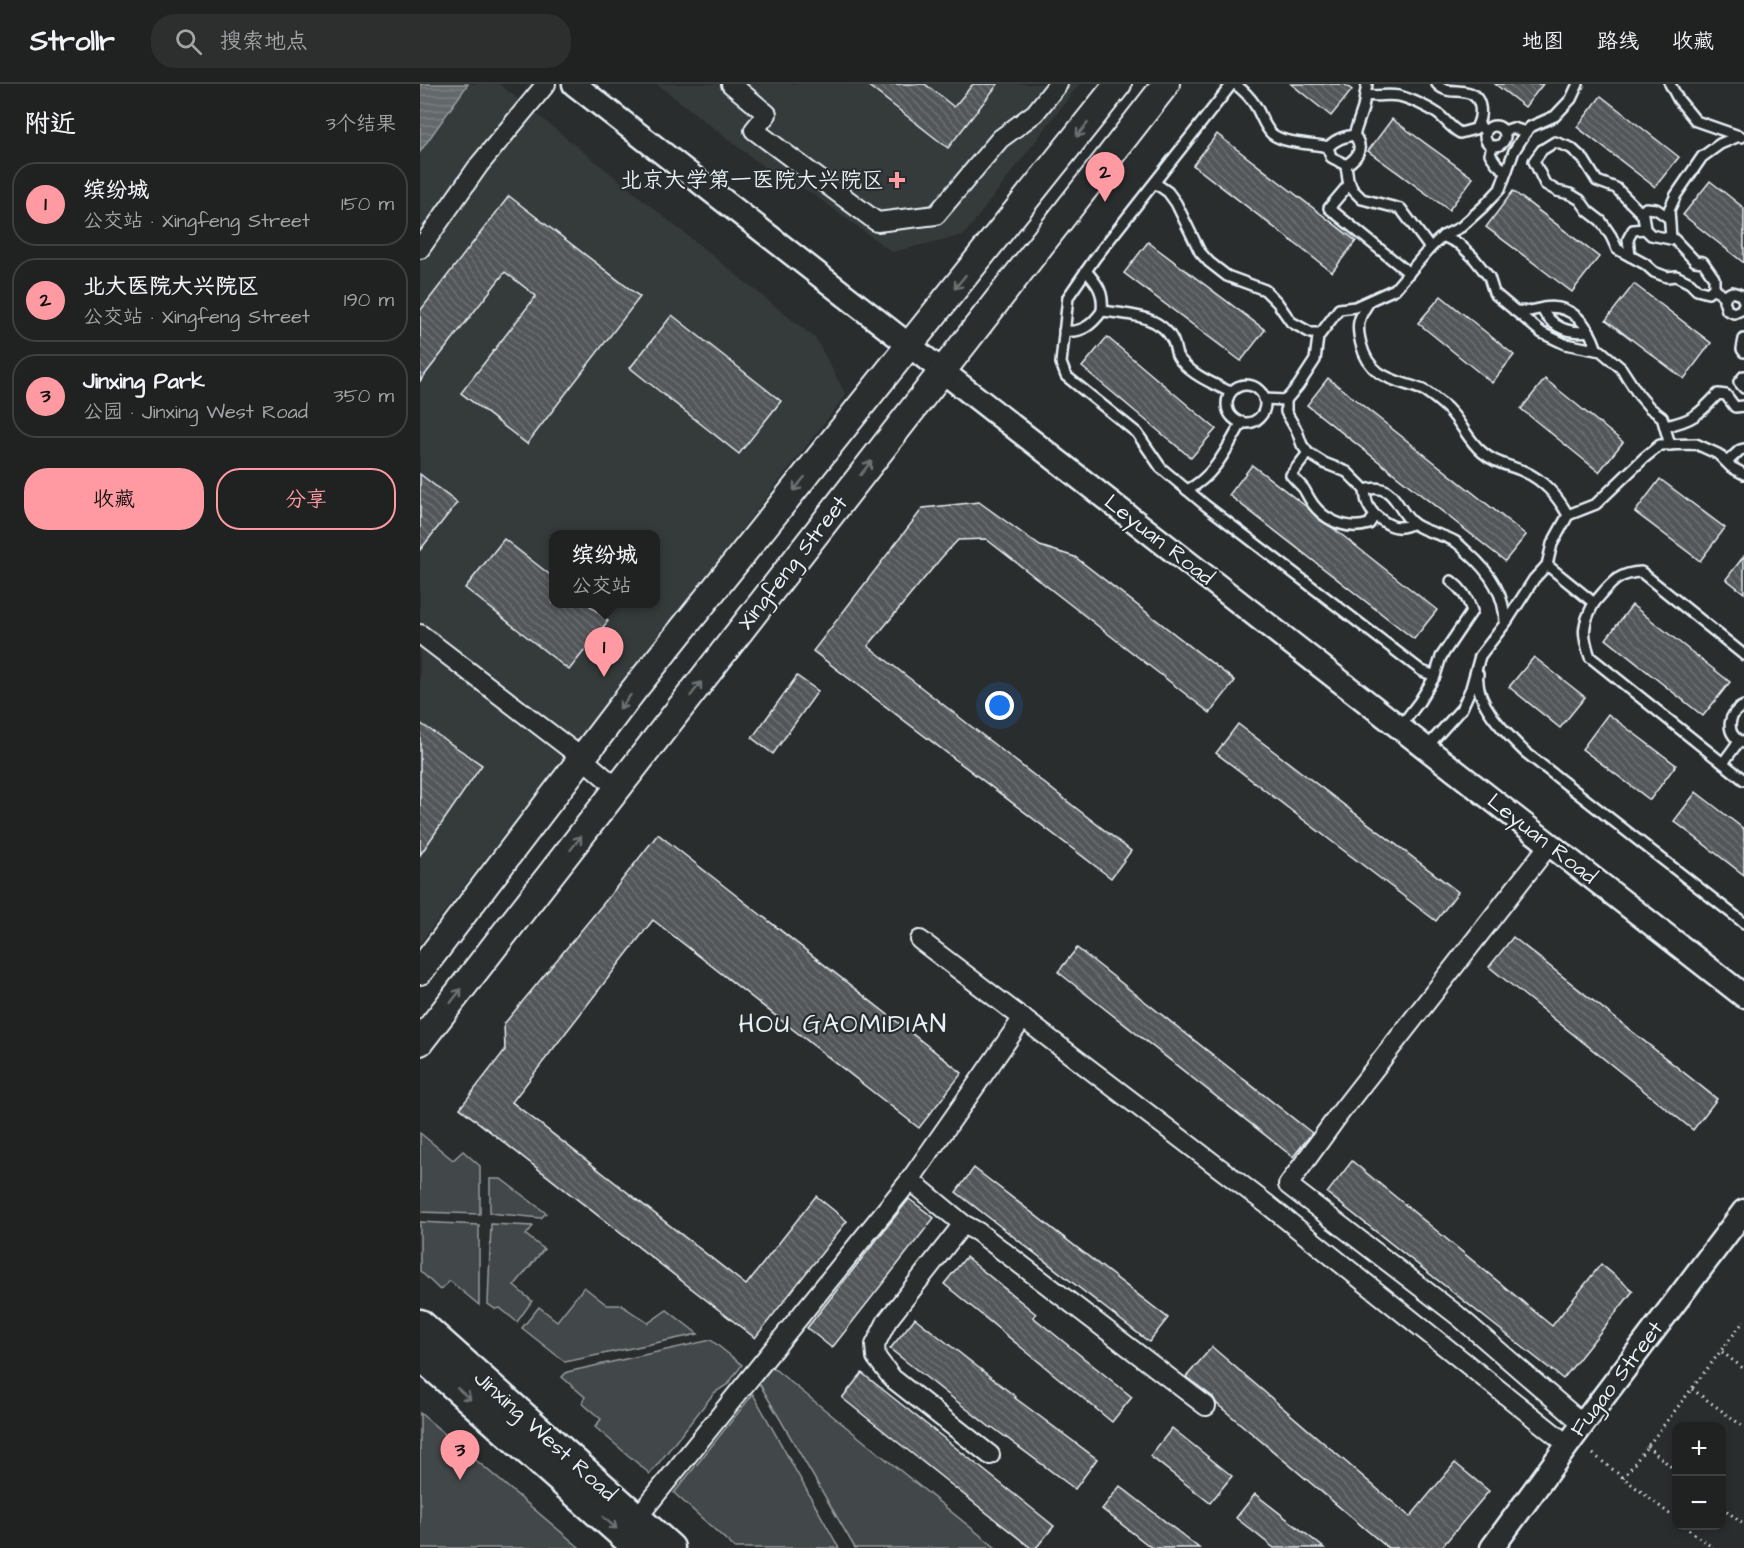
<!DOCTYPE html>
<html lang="zh">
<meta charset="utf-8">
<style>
body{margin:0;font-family:"Architects Daughter","LXGW WenKai TC",sans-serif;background:#2d2f2f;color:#f1f3f6}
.controls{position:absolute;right:18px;bottom:18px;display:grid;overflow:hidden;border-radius:12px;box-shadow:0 3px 9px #0003}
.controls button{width:54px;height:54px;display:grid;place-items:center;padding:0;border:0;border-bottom:2px solid #3d3f40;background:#202222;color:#f1f3f6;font:30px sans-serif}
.you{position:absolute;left:580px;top:622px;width:21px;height:21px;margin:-15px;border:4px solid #fff;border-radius:50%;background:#1a73e8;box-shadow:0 0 0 9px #1a73e833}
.badge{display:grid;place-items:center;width:39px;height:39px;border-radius:50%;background:#ff9aa2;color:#111;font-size:20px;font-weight:700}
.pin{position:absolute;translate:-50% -50px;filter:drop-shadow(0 2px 3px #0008)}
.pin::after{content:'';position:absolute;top:32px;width:21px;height:18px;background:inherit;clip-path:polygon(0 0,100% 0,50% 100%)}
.popup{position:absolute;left:129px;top:446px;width:111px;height:78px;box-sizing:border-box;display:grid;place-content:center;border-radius:12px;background:#202222;filter:drop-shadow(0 2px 4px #0005);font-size:20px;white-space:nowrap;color:#a2a4a5}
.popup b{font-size:22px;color:#f1f3f6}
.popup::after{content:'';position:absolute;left:50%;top:100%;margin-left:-12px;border:12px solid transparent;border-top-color:#202222}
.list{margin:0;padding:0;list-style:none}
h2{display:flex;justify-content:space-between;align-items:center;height:78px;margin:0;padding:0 24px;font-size:26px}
h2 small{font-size:20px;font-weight:400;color:#a2a4a5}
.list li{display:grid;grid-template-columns:39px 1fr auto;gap:18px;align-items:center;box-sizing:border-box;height:84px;margin:0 12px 12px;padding:0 12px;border:2px solid #3d3f40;border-radius:24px}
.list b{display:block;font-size:22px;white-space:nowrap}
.list p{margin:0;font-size:20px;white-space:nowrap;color:#a2a4a5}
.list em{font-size:20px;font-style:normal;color:#a2a4a5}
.actions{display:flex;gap:12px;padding:18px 24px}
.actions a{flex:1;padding:14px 0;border:2px solid #ff9aa2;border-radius:24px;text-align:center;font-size:21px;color:#ff9aa2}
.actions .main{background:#ff9aa2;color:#111}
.icon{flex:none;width:33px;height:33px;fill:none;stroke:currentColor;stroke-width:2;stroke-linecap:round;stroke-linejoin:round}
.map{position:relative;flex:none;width:1324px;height:1464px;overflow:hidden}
header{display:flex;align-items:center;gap:36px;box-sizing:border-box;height:84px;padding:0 30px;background:#202222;border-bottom:2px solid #3d3f40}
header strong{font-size:28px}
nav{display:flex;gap:33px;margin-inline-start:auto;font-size:21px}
.search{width:420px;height:54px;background:#2d2f2f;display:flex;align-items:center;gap:15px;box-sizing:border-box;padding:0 21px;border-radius:24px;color:#a2a4a5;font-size:22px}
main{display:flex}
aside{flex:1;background:#202222}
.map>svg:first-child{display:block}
</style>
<header>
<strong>Strollr</strong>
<div class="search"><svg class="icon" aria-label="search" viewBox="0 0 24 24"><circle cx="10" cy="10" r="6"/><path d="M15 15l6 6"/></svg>搜索地点</div>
<nav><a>地图</a><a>路线</a><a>收藏</a></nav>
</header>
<main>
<aside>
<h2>附近<small>3个结果</small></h2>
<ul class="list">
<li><span class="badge">1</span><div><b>缤纷城</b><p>公交站 · Xingfeng Street</p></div><em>150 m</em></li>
<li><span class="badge">2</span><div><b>北大医院大兴院区</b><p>公交站 · Xingfeng Street</p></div><em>190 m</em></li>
<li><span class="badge">3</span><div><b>Jinxing Park</b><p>公园 · Jinxing West Road</p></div><em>350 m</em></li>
</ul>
<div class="actions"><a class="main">收藏</a><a>分享</a></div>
</aside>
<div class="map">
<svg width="1324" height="1464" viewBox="0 0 1324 1464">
<defs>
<pattern id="water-rules" width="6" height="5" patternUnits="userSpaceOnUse" patternTransform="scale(1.5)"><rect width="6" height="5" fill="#63686b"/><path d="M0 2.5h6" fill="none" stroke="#797e81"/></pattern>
<pattern id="building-back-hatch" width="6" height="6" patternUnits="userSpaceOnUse" patternTransform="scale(1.5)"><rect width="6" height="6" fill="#535759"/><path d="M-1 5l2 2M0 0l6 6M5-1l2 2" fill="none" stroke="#6c7072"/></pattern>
</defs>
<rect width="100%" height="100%" fill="#2a2d2e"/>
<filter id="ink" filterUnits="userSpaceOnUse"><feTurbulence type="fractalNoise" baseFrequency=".0167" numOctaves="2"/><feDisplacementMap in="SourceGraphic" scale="12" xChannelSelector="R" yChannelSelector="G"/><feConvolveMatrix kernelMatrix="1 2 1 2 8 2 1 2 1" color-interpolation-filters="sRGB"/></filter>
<g filter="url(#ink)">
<g fill="#363a3b" fill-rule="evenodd">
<path d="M0 0H79L396 255 426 311 0 859ZM133 450H235V520H133Z"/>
<polygon points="237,0 659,0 544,151 472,168 393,110 344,83"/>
</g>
<g fill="#424648" stroke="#959ca0" stroke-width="1.5">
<polygon points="0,1049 33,1076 43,1067 60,1082 60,1130 0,1128"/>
<polygon points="70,1095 81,1095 126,1129 121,1134 70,1129"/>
<polygon points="0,1138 59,1141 59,1221 30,1197 20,1206 0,1187"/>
<polygon points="71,1140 113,1142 106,1151 124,1165 94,1202 112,1217 97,1238 80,1224 75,1225 68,1220"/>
<polygon points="164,1203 187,1221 201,1221 228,1239 247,1226 278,1250 145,1278 102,1244 119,1223 137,1237"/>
<polygon points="291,1256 322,1281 308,1300 294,1309 230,1390 175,1343 181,1335 162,1319 165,1313 142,1293 147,1288"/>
<polygon points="352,1283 576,1464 435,1464 339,1299"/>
<polygon points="333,1310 419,1464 315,1464 254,1409"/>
<polygon points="0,1329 160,1464 0,1464"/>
</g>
<polygon fill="url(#water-rules)" stroke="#989fa3" stroke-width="1.5" points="0,0 48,0 0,68"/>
<g fill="url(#building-back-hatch)" stroke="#e8f1f8" stroke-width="1.5">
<polygon points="446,0 505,0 534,23 553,0 578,0 528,64"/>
<polygon points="871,0 924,0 932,6 911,32"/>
<polygon points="1075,0 1123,0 1105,23"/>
<polygon points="1181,12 1259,73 1235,103 1157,43"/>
<polygon points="972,35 1053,94 1029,126 948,67"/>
<polygon points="797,50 936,157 912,188 773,81"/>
<polygon points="1290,97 1324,124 1324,179 1263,131"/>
<polygon points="1093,107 1179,173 1152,208 1066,143"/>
<polygon points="89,112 220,213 107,360 41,309 116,212 85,188 0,297 0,227"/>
<polygon points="728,158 845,246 821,277 704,189"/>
<polygon points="1214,200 1291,259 1264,295 1186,236"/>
<polygon points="1021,212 1094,271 1072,299 998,239"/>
<polygon points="252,231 361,317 319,370 210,284"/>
<polygon points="687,253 796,345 771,374 662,283"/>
<polygon points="908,294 1106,451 1085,477 887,321"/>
<polygon points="1125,295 1203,358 1179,388 1101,325"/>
<polygon points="832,381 888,424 898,435 913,444 1017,526 994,555 809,411"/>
<polygon points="0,390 37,419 0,466"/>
<polygon points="1240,395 1305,444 1280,477 1215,428"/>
<polygon points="559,418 620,462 655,473 815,597 790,629 566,455 538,456 522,473 448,562 711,767 691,794 393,567 503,424"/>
<polygon points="84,455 133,493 133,519 167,519 188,537 149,586 45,504"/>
<polygon points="1324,472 1324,509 1306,495"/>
<polygon points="1212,521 1310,598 1283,632 1186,555"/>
<polygon points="1114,573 1165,613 1140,644 1089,603"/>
<polygon points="377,592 398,607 353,670 332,654"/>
<polygon points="1188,630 1256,681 1230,716 1162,665"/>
<polygon points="0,639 62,681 0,771"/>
<polygon points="818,640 1038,808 1016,837 796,669"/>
<polygon points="1276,708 1324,745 1324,791 1254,737"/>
<polygon points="238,750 542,989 499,1044 233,836 92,1018 326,1201 396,1112 427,1137 335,1254 40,1024 85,966 84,940 187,815"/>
<polygon points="1093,853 1297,1015 1273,1046 1069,883"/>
<polygon points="657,864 892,1049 873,1073 638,888"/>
<polygon points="932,1077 1132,1242 1181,1180 1213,1207 1143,1295 907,1109"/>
<polygon points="554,1084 748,1234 729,1258 536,1108"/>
<polygon points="489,1115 514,1134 412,1264 387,1244"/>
<polygon points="546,1173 616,1230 613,1233 712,1313 692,1338 524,1200"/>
<polygon points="495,1234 596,1313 595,1314 677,1375 655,1405 572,1343 571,1344 470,1265"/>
<polygon points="792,1263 990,1433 1035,1379 1069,1407 1021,1464 968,1464 797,1320 793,1313 766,1293"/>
<polygon points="442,1289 634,1442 616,1464 611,1464 422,1314"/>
<polygon points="752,1344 812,1392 790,1419 730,1372"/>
<polygon points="700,1402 779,1464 732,1464 682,1425"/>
<polygon points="835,1410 904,1464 854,1464 816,1434"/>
</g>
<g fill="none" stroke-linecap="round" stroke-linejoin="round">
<defs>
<g id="service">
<polyline points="812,0 675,174 648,213 641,279 646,292 717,349 741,384 785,421 1002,587 1015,592"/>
<path d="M815 0C823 6 830 13 835 21 841 30 844 43 852 50 865 60 892 59 908 63 916 55 923 53 934 51L943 24 947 0"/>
<path d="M1017 0C1026 9 1034 6 1045 8 1061 10 1063 27 1058 40L1066 48"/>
<polyline points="1250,0 1258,15 1276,37 1322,53"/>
<path d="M945 11C957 13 967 10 979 12 991 15 1008 23 1018 30 1027 37 1030 43 1040 49L1055 45 1058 40"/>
<circle cx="1075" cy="52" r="10"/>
<polyline points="1084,47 1093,44 1106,48"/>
<path d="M1072 62 1070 70C1075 77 1078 84 1087 86"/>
<path d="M908 63 911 73 926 81C939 73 944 63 934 51"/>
<polyline points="926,81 928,96 933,106 942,115 981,125 1010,164"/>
<polyline points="735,99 748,108 756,119 780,168 789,178 807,192 845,206 857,218 871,238 891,249 900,249"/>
<polyline points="930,99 909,124 989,189"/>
<polyline points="1221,129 1226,124 1236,125 1249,134"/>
<polyline points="1023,152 1039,160 1053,173 1069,193 1074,209 1122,249 1145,260 1181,267 1201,284 1218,310 1230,324 1242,333 1250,361"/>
<polyline points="1251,155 1249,126 1256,111 1282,73 1300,60 1319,52"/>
<polyline points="1210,172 1208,155 1213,146 1225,145"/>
<path d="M666 187C678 200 684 209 682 227"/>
<polyline points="1294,204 1288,209 1277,206 1270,199 1256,192 1247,193 1234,188 1225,180 1197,165 1191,152 1181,137 1168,127 1160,116 1150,110 1137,107 1125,100 1114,77 1122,66 1135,58 1151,64 1164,76 1177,97 1196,104 1223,131 1225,145 1231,151 1255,156 1275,177 1283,178 1294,194 1294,204 1305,214"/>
<polyline points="1324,217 1321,211 1312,208 1306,211 1304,217 1307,226 1314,229 1321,226 1324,220"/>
<path d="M949 218C938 234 936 241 941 260 950 295 974 295 1003 306 1009 309 1016 315 1021 319 1039 332 1046 355 1062 368 1074 379 1089 381 1103 387 1124 396 1137 412 1148 431"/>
<path d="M1122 225C1132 243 1147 250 1169 247"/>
<path d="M1095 227C1107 228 1111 227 1123 224 1152 219 1169 241 1177 266"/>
<path d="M644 247C662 249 672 241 682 227 707 230 741 231 753 257 757 267 754 270 762 278 774 292 794 300 810 308"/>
<polyline points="1324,255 1322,265 1324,268"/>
<polyline points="1324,292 1319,298 1324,304"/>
<circle cx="826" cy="320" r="19"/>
<polyline points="844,315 866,316 878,302 895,276 898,253 919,225 935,223 975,205 1010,164 1023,152 1041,143 1063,123 1080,105 1094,67 1106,48 1110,43 1135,32 1151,15 1158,0"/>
<path d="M866 316V328L877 347 882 361 888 369 904 379 927 388 945 406C976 397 976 427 994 440 1007 449 1023 450 1036 458 1040 461 1044 465 1047 468 1068 486 1085 510 1085 539"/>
<path d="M1245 342C1273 337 1280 329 1298 310L1306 311 1315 323 1324 322"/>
<path d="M888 369 871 391C875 396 880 400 884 405 888 412 891 419 897 425 910 439 930 446 949 440L955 431C967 441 978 448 993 439"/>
<polyline points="1307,378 1320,366 1324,365"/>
<path d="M767 406C795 392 807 364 822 338"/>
<path d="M945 406C946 417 947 422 955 431"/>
<polyline points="1127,481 1132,460 1148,431 1176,420 1224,374 1240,361 1276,360 1298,370 1311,383 1324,390"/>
<path d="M1174 519C1189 502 1196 489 1221 488L1324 571"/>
<path d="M1058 590C1054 619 1086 649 1105 668L1324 839"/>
<path d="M1324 622C1306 630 1305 652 1324 659"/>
<path d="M980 643 999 618 1015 592 1021 573 1052 527C1048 514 1042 505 1031 497"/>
<path d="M1006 664 1042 624 1051 604 1060 572 1087 537 1114 495 1127 481 1174 519C1162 541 1162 550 1170 573L1324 696"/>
<polyline points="1303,679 1319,657"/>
</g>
<g id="minor">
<polyline points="311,0 347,30 334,46 457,138 516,131 580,55 615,29 638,0"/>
<polyline points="0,165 59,81 126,0"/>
<polyline points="0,550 162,674 198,705"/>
<polyline points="1129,761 920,1029 868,1101 1037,1231 1163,1340"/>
<polyline points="500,856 848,1121 1148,1361"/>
<polyline points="490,1096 603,934"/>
<polyline points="543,1140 467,1237 455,1261 456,1273 472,1294 570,1371"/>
<polyline points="217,1434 490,1096 543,1140 558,1148 786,1322"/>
</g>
<g id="tertiary">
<polyline points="154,0 1324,912"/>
<polyline points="1072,1464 1163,1340 1324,1127"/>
</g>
<g id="secondary">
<polyline points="0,887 213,607 698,0"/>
<polyline points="0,958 746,0"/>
</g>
<g id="primary">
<polyline points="0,1240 250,1464"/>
<polyline points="0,1271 218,1464"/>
</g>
</defs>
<use href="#service" stroke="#e8f1f8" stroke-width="14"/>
<use href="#minor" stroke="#e8f1f8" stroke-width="22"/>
<use href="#tertiary" stroke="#e8f1f8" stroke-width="27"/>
<use href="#secondary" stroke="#e8f1f8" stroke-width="30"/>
<use href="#primary" stroke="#e8f1f8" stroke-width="33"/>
<g stroke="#e8f1f8" stroke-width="3" stroke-dasharray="1.5 4.5" stroke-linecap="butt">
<polyline points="1302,1268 1324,1285"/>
<polyline points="1272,1305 1324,1343"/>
<polyline points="1227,1362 1256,1387"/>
<polyline points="1173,1370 1256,1435"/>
<polyline points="1203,1394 1324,1237"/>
<polyline points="1302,1423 1324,1441"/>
<polyline points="1264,1442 1293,1464"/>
</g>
<use href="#service" stroke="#2a2d2e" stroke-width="9"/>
<use href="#minor" stroke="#2a2d2e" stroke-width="18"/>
<use href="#tertiary" stroke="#2a2d2e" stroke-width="22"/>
<use href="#secondary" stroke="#2a2d2e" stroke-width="26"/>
<use href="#primary" stroke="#2a2d2e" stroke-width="28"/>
</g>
<defs><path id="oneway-shaft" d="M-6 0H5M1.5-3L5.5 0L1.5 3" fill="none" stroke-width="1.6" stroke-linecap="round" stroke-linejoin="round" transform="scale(1.5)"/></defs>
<g stroke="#6c7275">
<use href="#oneway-shaft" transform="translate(662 46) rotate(129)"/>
<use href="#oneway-shaft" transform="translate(540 198) rotate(129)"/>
<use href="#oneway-shaft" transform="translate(446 384) rotate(-52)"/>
<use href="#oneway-shaft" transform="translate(379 400) rotate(129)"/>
<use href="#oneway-shaft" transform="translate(276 605) rotate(-52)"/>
<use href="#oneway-shaft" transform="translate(205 618) rotate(128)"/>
<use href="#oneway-shaft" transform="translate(156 759) rotate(-52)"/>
<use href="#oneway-shaft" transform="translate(36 912) rotate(-52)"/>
<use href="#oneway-shaft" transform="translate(44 1310) rotate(41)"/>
<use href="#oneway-shaft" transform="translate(190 1439) rotate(41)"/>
</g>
</g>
<path fill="#ff9aa2" stroke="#2a2d2e" stroke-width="2" d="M474 87h6v6h6v6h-6v6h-6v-6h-6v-6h6z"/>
<g text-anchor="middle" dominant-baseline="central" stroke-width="4.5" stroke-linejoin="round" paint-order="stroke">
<g font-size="22" fill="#e8f1f8" stroke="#2a2d2e" text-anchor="end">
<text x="464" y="96">北京大学第一医院大兴院区</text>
</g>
<g font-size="22" fill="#e8f1f8" stroke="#2a2d2e">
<text transform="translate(739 456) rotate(38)">Leyuan Road</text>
<text transform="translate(373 479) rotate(-52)">Xingfeng Street</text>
<text transform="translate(1122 755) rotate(38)">Leyuan Road</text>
<text transform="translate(1197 1295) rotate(-53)">Fugao Street</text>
<text transform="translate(125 1352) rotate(42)">Jinxing West Road</text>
</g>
<g font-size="26" letter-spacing="1.5" fill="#e8f1f8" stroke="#2a2d2e">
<text x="423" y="940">HOU GAOMIDIAN</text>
</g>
</g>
</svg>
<div class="controls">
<button>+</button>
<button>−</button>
</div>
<div class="you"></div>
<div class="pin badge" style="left:184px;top:593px">1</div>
<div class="popup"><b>缤纷城</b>公交站</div>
<div class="pin badge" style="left:685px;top:118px">2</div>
<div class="pin badge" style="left:40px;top:1396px">3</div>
</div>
</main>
